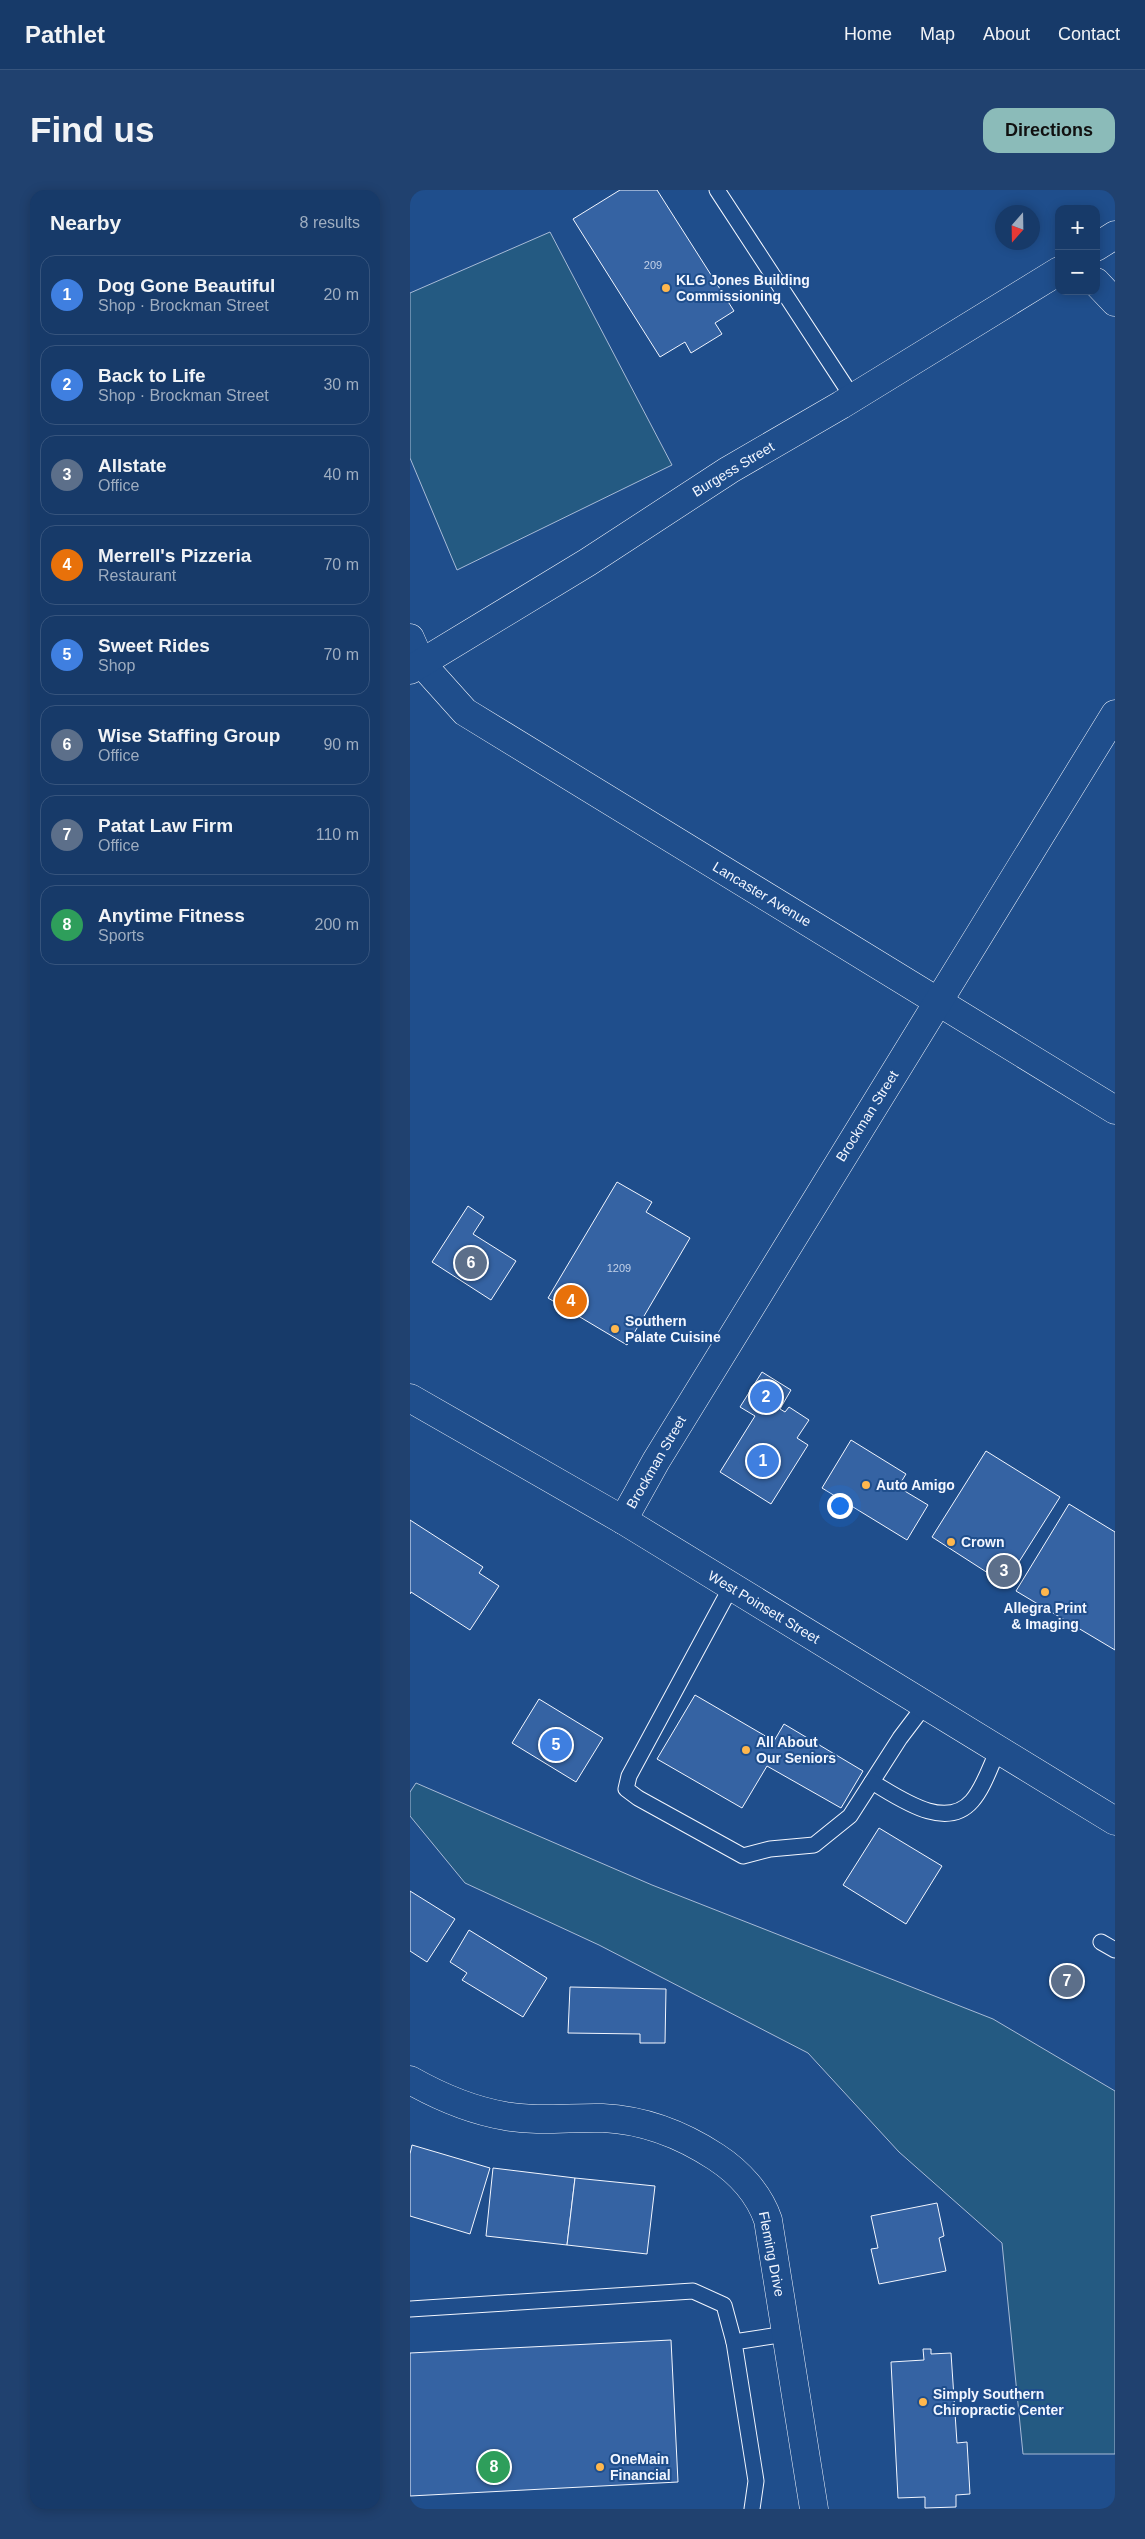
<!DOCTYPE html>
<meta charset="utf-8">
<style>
body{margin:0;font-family:Helvetica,sans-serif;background:#20416f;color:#f1f3f6}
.controls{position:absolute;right:15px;top:15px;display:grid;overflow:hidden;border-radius:10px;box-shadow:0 2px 12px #0003}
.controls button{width:45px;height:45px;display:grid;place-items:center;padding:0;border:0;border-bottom:1px solid #36547d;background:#173a69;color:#f1f3f6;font:25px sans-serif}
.compass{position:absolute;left:585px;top:15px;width:45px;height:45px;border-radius:50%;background:#173a69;box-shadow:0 2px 12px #0003;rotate:200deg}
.you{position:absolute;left:429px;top:1315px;width:18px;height:18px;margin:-12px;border:4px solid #fff;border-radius:50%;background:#1a73e8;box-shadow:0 0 0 8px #1a73e833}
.badge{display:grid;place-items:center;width:32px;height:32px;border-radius:50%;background:#8bbbb9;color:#fff;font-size:16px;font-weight:700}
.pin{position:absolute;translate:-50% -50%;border:2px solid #fff;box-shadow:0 1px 5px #0006}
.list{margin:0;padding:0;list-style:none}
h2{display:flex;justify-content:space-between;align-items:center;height:65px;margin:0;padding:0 20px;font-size:21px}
h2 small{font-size:16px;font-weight:400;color:#9eadc0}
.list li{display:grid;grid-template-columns:32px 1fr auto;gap:15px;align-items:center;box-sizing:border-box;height:80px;margin:0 10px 10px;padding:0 10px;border:1px solid #36547d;border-radius:15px}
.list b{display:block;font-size:19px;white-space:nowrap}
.list p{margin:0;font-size:16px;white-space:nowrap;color:#9eadc0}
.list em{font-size:16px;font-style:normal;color:#9eadc0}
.map{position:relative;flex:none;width:705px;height:2319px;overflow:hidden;border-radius:15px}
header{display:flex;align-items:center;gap:30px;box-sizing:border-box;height:70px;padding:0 25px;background:#173a69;border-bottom:1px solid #36547d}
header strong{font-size:24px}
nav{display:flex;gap:28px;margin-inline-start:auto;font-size:18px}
.intro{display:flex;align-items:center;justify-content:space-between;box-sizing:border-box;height:120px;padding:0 30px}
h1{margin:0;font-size:35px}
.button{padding:12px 22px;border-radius:15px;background:#8bbbb9;color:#111;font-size:18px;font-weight:700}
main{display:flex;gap:30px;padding:0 30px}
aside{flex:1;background:#173a69;border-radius:15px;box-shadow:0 2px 12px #0003}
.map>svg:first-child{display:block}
</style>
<header>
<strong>Pathlet</strong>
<nav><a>Home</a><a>Map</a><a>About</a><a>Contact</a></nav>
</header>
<div class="intro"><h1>Find us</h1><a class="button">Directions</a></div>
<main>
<aside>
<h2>Nearby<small>8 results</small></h2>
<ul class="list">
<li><span class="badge" style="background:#3f7fe0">1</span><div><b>Dog Gone Beautiful</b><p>Shop · Brockman Street</p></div><em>20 m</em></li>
<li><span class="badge" style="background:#3f7fe0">2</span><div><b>Back to Life</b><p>Shop · Brockman Street</p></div><em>30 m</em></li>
<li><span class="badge" style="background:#5c6f8a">3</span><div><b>Allstate</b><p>Office</p></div><em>40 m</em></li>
<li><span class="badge" style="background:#e8710a">4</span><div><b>Merrell's Pizzeria</b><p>Restaurant</p></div><em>70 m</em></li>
<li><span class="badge" style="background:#3f7fe0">5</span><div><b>Sweet Rides</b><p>Shop</p></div><em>70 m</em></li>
<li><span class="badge" style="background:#5c6f8a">6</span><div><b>Wise Staffing Group</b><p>Office</p></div><em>90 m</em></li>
<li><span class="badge" style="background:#5c6f8a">7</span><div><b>Patat Law Firm</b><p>Office</p></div><em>110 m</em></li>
<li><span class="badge" style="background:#2e9e5b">8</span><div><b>Anytime Fitness</b><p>Sports</p></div><em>200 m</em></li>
</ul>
</aside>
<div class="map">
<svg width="705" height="2319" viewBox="0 0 705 2319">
<rect width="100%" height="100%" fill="#1f4e8c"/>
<g fill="#245a82" stroke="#a8bbd7">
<polygon points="140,42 262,275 47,380 0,268 0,103"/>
<polygon points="6,1593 242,1695 583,1829 705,1901 705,2264 613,2264 592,2053 489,1962 398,1863 189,1755 55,1693 0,1626 0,1602"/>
</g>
<g fill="#3563a3" stroke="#f2f6ff">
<polygon points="210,0 247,0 324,121 305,133 312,144 281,163 275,152 250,167 163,29"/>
<polygon points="207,992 242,1012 236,1022 280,1048 217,1155 138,1108"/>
<polygon points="58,1016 74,1027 63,1044 106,1071 81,1110 22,1072"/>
<polygon points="352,1182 381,1200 370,1219 375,1222 379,1217 399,1230 387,1248 398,1255 361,1314 310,1282 345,1226 330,1217"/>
<polygon points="441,1250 496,1284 488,1297 518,1315 497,1350 412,1298"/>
<polygon points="576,1261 650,1307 595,1394 522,1347"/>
<polygon points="659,1314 705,1342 705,1460 606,1401"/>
<polygon points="0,1330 73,1377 69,1383 89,1396 60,1440 1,1402 0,1404"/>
<polygon points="285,1505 364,1551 374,1534 453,1581 431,1618 357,1576 332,1618 247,1569"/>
<polygon points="129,1509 193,1548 166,1592 102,1553"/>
<polygon points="469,1638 532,1676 496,1734 433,1695"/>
<polygon points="0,1701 45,1729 17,1772 0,1761"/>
<polygon points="59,1740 137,1788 113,1827 52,1790 57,1783 40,1772"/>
<polygon points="160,1797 256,1799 255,1853 230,1853 230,1844 158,1843"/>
<polygon points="2,1955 80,1978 60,2044 0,2026 0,1964"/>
<polygon points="83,1978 165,1988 157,2055 76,2046"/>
<polygon points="165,1988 245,1996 237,2064 157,2055"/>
<polygon points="527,2013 534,2046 529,2048 536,2081 469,2094 461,2059 468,2058 461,2026"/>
<polygon points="261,2150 268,2292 0,2306 0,2163"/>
<polygon points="513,2159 521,2159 521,2164 541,2163 547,2253 557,2252 560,2304 546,2305 546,2317 515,2318 515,2307 488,2308 481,2172 514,2170"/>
</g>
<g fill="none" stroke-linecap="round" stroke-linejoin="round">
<defs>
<g id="lane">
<polyline points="307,0 443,208"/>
<polyline points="321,1397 219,1586 216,1599 228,1608 333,1666 360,1659 404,1655 440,1626 490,1548 515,1515"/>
<path d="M462 1592C488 1607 535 1642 562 1611 574 1597 580 1577 588 1560"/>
<polyline points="691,1752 705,1760"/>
<polyline points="0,2119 283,2101 314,2115 324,2152"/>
<polyline points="342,2319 346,2291 324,2152 376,2144"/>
</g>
<g id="street">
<polyline points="686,57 705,45"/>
<polyline points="686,92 705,112"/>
<polyline points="0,448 11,473 55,522 705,920"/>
<polyline points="0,480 178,372 319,280 431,215 649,81"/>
<polyline points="213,1330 246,1271 705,524"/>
<path d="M0 1890C30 1907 60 1920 95 1926 127 1932 161 1927 193 1928 235 1930 271 1944 306 1967 329 1982 349 2004 358 2030L404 2319"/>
</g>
<polyline id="secondary" points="0,1208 213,1330 705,1631"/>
</defs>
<use href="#lane" stroke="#f2f6ff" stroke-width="17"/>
<use href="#street" stroke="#f2f6ff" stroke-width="29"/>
<use href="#secondary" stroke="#f2f6ff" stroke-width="29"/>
<use href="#lane" stroke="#1f4e8c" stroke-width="15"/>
<use href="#street" stroke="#1f4e8c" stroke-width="28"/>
<use href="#secondary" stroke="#1f4e8c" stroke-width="28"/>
</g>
<g fill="#ffb74d" stroke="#1f4e8c" stroke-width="2">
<circle cx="256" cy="98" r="5"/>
<circle cx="205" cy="1139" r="5"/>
<circle cx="456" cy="1295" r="5"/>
<circle cx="541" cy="1352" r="5"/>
<circle cx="635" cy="1402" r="5"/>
<circle cx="336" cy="1560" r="5"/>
<circle cx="513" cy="2212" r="5"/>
<circle cx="190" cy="2277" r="5"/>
</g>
<g text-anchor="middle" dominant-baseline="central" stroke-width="4" stroke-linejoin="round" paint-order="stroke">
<g font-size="11" fill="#c3d1e8">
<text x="243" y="75">209</text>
<text x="209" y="1078">1209</text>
</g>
<g font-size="14" font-weight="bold" fill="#f2f6ff" stroke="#1f4e8c" text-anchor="start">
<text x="266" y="90">KLG Jones Building<tspan x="266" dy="16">Commissioning</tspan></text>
<text x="215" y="1131">Southern<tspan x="215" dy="16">Palate Cuisine</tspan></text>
<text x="466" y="1295">Auto Amigo</text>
<text x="551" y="1352">Crown</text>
<text x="635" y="1418" text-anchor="middle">Allegra Print<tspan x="635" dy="16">&amp; Imaging</tspan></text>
<text x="346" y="1552">All About<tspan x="346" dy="16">Our Seniors</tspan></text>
<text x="523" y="2204">Simply Southern<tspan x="523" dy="16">Chiropractic Center</tspan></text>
<text x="200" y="2269">OneMain<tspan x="200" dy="16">Financial</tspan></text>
</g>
<g font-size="14" fill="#f2f6ff" stroke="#1f4e8c">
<text transform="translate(323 279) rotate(-31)">Burgess Street</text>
<text transform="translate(352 704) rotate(31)">Lancaster Avenue</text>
<text transform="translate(457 926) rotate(-58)">Brockman Street</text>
<text transform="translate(246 1272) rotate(-60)">Brockman Street</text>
<text transform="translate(354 1417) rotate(31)">West Poinsett Street</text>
<text transform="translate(362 2064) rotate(79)">Fleming Drive</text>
</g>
</g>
</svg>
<div class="controls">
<button>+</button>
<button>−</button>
</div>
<svg class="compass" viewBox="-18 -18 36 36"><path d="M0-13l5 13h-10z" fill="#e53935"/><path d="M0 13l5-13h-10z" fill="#9eadc0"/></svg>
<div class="you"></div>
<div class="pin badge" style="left:353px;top:1271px;background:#3f7fe0">1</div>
<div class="pin badge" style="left:356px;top:1207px;background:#3f7fe0">2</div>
<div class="pin badge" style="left:594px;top:1381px;background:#5c6f8a">3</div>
<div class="pin badge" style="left:161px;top:1111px;background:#e8710a">4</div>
<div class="pin badge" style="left:146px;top:1555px;background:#3f7fe0">5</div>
<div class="pin badge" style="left:61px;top:1073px;background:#5c6f8a">6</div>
<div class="pin badge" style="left:657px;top:1791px;background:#5c6f8a">7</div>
<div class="pin badge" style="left:84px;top:2277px;background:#2e9e5b">8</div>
</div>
</main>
